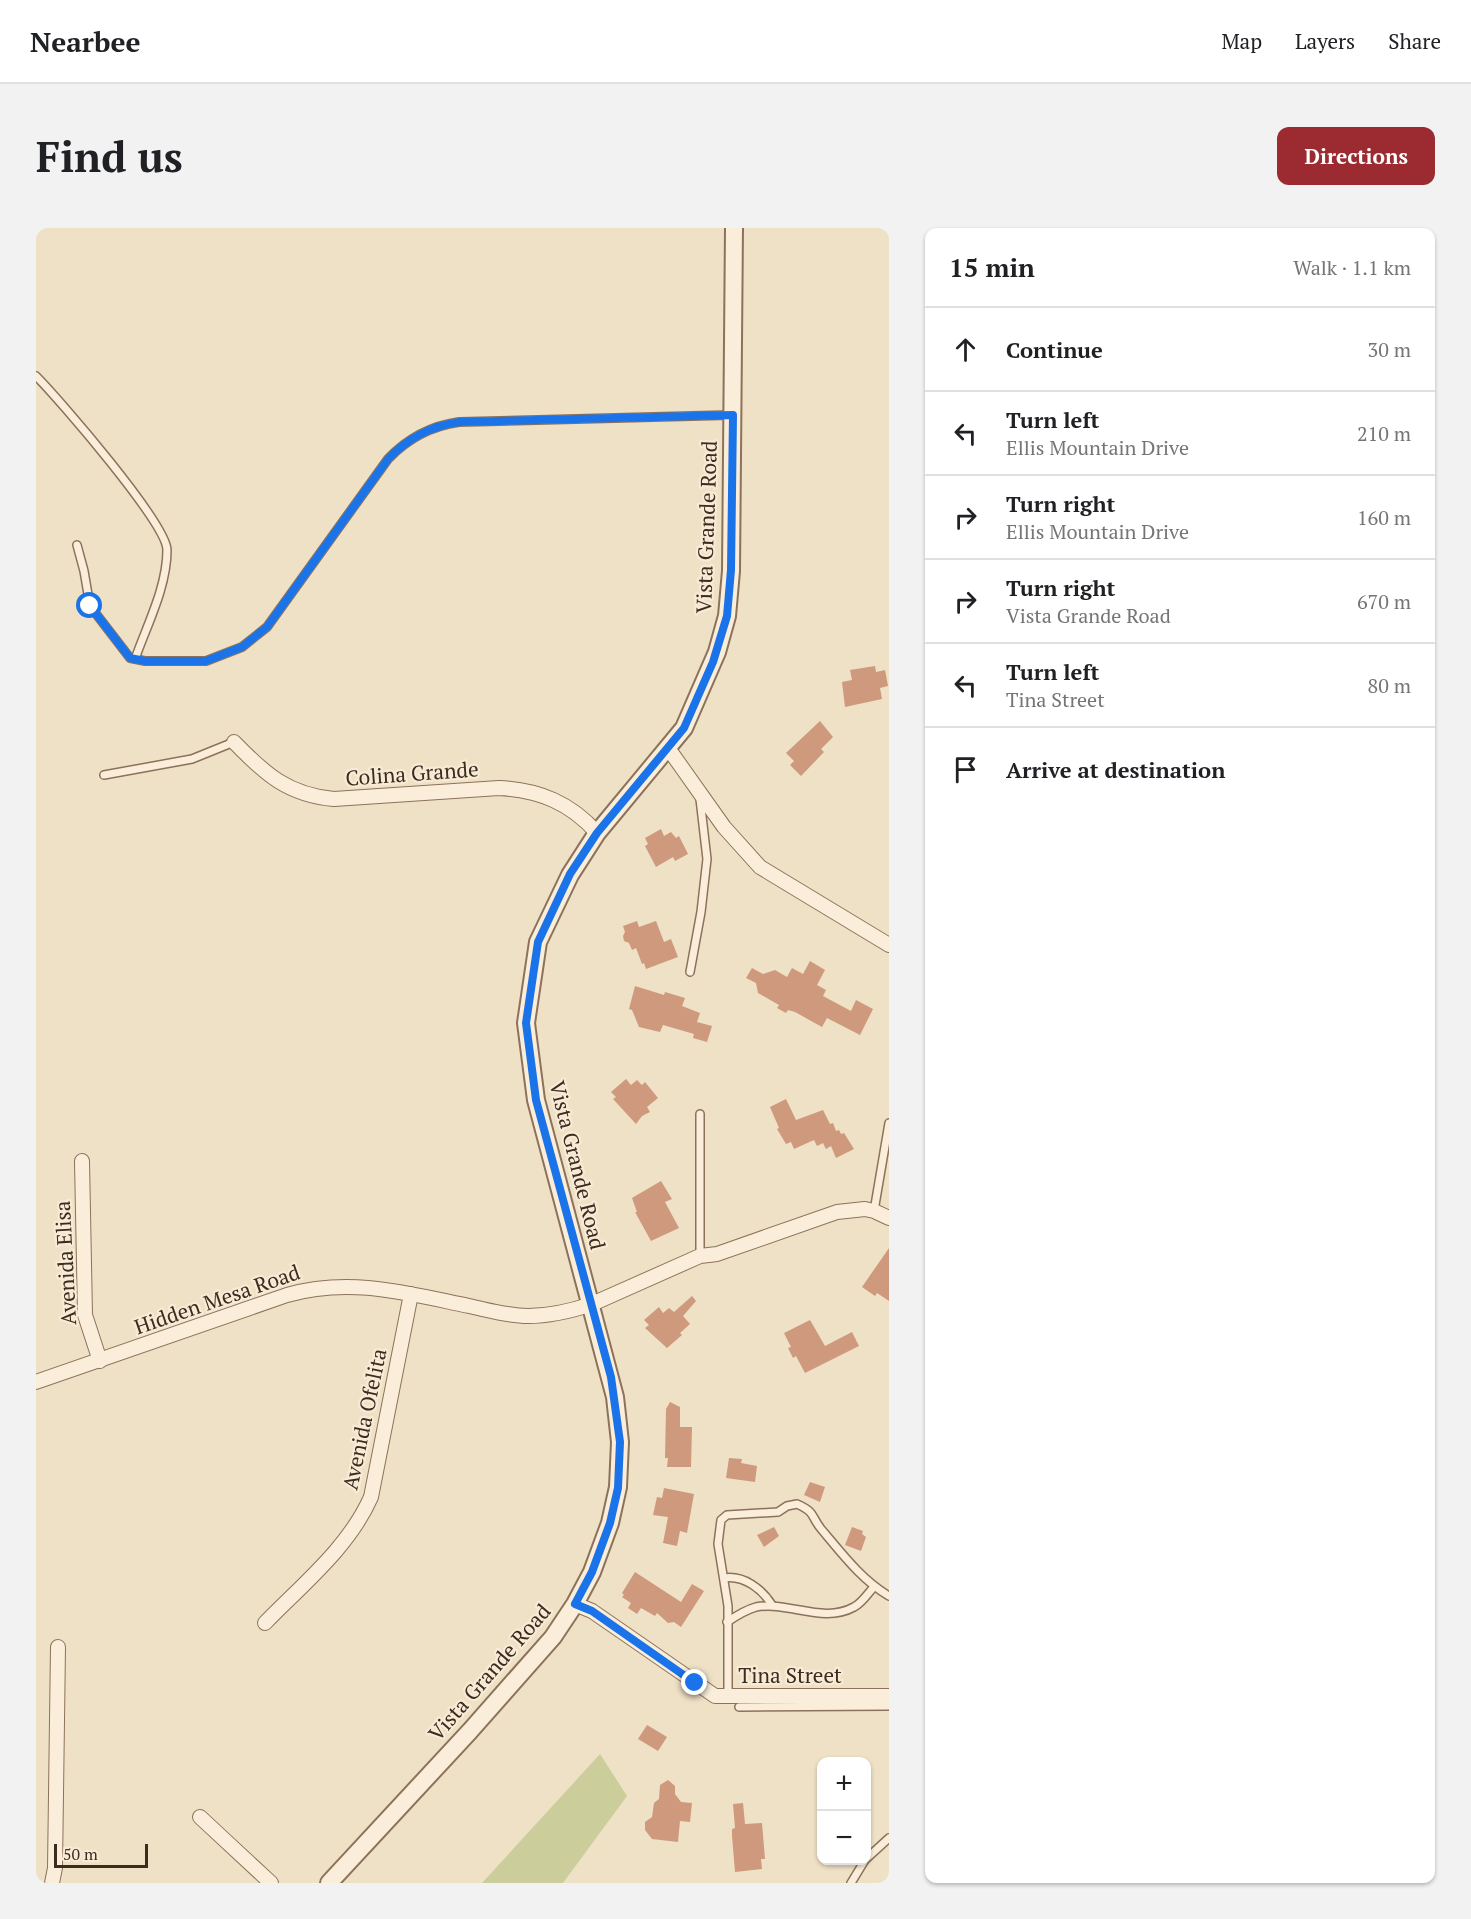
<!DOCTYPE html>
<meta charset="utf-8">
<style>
body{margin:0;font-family:"PT Serif",serif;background:#f2f2f2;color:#202124}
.controls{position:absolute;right:18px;bottom:18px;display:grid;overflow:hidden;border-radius:12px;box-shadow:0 2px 4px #0004}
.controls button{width:54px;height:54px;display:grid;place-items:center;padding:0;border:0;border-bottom:2px solid #e0e0e0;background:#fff;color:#202124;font:30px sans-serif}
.scale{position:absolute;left:18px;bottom:15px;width:94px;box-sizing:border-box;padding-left:6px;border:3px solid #3c2b1f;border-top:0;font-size:16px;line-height:21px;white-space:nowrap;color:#3c2b1f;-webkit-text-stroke:4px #f7ebd6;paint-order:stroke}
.stop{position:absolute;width:18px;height:18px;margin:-14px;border:4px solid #1a73e8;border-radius:50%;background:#fff}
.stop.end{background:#1a73e8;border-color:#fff;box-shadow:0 2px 6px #0008}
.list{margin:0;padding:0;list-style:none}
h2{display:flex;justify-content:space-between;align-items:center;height:78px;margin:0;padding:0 24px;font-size:26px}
h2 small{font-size:20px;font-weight:400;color:#757577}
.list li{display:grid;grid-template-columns:39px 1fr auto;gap:18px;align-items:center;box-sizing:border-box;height:84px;padding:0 24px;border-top:2px solid #e0e0e0}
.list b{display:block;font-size:22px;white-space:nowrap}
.list p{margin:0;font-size:20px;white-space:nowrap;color:#757577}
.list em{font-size:20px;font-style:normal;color:#757577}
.icon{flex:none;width:33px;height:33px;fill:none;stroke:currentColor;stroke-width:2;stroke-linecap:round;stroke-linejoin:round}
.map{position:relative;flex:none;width:853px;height:1655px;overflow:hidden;border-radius:12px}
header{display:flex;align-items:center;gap:36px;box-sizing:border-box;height:84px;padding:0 30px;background:#fff;border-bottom:2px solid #e0e0e0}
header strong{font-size:28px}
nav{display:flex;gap:33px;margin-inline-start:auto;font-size:21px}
.intro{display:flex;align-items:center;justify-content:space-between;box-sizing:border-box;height:144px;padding:0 36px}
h1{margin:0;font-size:42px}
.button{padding:15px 27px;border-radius:12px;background:#9c2a31;color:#fff;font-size:21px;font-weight:700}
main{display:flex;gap:36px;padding:0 36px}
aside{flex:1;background:#fff;border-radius:12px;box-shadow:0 2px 4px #0004}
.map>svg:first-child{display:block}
</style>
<header>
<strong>Nearbee</strong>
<nav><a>Map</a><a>Layers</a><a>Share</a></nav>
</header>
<div class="intro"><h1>Find us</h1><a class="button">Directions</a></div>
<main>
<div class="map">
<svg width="853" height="1655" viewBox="0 0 853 1655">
<rect width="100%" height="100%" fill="#efe1c6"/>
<polygon fill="#cbce9a" points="564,1526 591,1568 527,1655 446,1655"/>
<g fill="#ce997c">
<polygon points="839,438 840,444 849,442 852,458 844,460 846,471 809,479 806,454 816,452 814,442"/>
<polygon points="784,493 797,509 785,521 788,524 765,548 754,537 758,533 750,525"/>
<polygon points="625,601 628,608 635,604 640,610 643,608 652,626 639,633 637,629 620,639 609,618 612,616 609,610"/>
<polygon points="601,693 603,699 620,693 628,714 635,711 642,729 610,741 608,735 606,736 600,720 596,722 593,715 588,713 587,708 589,704 587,698"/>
<polygon points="774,733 789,742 781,757 790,762 787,768 815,783 820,772 837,781 824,807 791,790 786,799 759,784 752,782 750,785 741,780 743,777 722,765 720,755 710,750 716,740 727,746 739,742 751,749 756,740 767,746"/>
<polygon points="599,758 628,767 629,764 649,770 646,778 664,785 661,794 676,798 671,814 657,810 658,806 627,797 624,804 603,799 596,782 593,781"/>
<polygon points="590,851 595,857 601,852 606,857 609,854 622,870 611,879 614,884 606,888 600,896 577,871 580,869 575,864"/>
<polygon points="750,871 760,892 787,882 794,896 797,895 800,903 803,902 805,906 808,905 818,921 800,930 795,918 790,921 787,915 781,918 778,912 758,921 755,914 750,916 741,901 743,900 734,879"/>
<polygon points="625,953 636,971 629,974 643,1000 615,1013 599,984 601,984 596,970"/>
<polygon points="853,1020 853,1073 841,1065 839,1068 826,1059"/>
<polygon points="656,1068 660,1073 647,1088 654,1096 644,1105 646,1107 631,1120 609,1100 613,1097 608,1092 623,1079 627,1085 633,1080 638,1084"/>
<polygon points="774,1092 789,1118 816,1104 823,1118 769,1145 760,1128 757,1130 752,1120 755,1119 748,1105"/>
<polygon points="634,1174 644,1179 644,1199 656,1199 655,1239 631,1239 632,1230 629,1230 630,1181"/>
<polygon points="693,1230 706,1231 705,1235 721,1238 719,1254 690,1250"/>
<polygon points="774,1254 789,1259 784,1274 768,1267"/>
<polygon points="628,1260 658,1266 651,1305 644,1303 641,1318 627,1315 632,1289 617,1287 621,1269 626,1270"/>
<polygon points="738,1299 743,1308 728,1319 721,1307"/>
<polygon points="816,1299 827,1303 826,1306 830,1309 825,1323 809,1317"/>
<polygon points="599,1344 645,1374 656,1356 668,1363 645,1399 638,1394 632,1395 621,1385 619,1388 605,1380 601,1386 592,1380 595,1375 586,1369 588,1367 586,1365"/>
<polygon points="611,1497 631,1509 622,1523 602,1511"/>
<polygon points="632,1552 639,1558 639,1566 645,1574 656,1575 654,1594 644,1593 642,1614 616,1611 609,1602 609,1594 616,1589 618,1575 623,1571 624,1557"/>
<polygon points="707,1575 709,1596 726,1595 729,1631 725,1631 726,1641 699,1644 696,1608 696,1601 699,1600 697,1576"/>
</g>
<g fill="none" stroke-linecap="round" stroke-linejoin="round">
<defs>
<g id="service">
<path d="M0 148C23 171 131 296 131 322 131 359 111 397 99 431"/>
<path d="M41 317 48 343 54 378 94 430 109 433H170L206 419 231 399 352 231C372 210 394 198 423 194L695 187"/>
<polyline points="68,547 156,531 198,514"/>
<polyline points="654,744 665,684 671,631 664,571"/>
<polyline points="664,886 664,1028"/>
<polyline points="838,983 853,895"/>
<path d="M688 1350C708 1347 726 1361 736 1377"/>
<path d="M691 1394C700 1388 709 1382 720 1379 753 1373 787 1396 818 1379 826 1375 832 1365 838 1359"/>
<path d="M692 1468V1378L682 1316 685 1292 691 1287 742 1284 751 1278 761 1276C781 1285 774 1288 786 1302 807 1327 826 1352 853 1368"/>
<polyline points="703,1479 853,1478"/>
<polyline points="830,1631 853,1610"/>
<polyline points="815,1655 829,1632"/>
</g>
<g id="minor">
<path d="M198 514C229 546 252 567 298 571L463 560C503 562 535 575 561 605"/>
<polyline points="632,520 688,599 724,639 853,717"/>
<polyline points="46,933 49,1087 64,1133"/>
<path d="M0 1154 251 1067C314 1049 370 1065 433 1078 452 1082 472 1088 492 1088 514 1088 535 1083 556 1076L664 1028 681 1026 801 984 829 981 838 983 853 990"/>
<polyline points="539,1376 556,1383 679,1468 853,1468"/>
<path d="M229 1395C267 1356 313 1319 335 1269L375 1066"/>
<polyline points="164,1589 235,1655"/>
<polyline points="16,1655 19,1640 22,1419"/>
</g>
<polyline id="tertiary" points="293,1655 434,1503 517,1409 539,1376 556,1344 574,1295 582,1259 584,1214 579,1169 500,872 490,795 502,714 534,647 561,605 648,500 681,424 691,388 695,343 698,0"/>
</defs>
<use href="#service" stroke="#8c725b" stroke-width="10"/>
<use href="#minor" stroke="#8c725b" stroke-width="16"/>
<use href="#tertiary" stroke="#8c725b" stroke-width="20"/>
<use href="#service" stroke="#faeeda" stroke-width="7"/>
<use href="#minor" stroke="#faeeda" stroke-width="14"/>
<use href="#tertiary" stroke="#faeeda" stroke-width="16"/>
</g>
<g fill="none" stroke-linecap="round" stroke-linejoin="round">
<path stroke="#1a73e8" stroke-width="8" d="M54 378 94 430 109 433H170L206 419 231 399 352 231C372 210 394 198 423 194L697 187 695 342 691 388 677 434 648 500 561 605 534 646 502 714 490 795 500 872 575 1149 584 1214 582 1260 574 1295 556 1344 539 1376 556 1383 659 1455"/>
</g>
<g text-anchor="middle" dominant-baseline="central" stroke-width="4.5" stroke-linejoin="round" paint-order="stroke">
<g font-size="21" fill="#3c2b1f" stroke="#f7ebd6">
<text transform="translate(670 299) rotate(-88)">Vista Grande Road</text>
<text transform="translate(376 545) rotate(-4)">Colina Grande</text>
<text transform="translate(542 937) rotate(76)">Vista Grande Road</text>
<text transform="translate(29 1035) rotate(-93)">Avenida Elisa</text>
<text transform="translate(181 1071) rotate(-19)">Hidden Mesa Road</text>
<text transform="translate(328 1191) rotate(-78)">Avenida Ofelita</text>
<text transform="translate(453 1444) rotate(-49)">Vista Grande Road</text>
<text x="754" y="1447">Tina Street</text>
</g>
</g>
</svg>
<div class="controls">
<button>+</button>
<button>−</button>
</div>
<div class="scale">50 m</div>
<div class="stop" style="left:54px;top:378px"></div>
<div class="stop end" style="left:659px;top:1455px"></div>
</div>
<aside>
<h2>15 min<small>Walk · 1.1 km</small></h2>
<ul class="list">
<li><svg class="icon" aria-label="ahead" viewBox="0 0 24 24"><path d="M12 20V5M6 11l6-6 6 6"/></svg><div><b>Continue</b></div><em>30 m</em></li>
<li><svg class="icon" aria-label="left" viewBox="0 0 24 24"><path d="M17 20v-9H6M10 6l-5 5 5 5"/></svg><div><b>Turn left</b><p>Ellis Mountain Drive</p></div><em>210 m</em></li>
<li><svg class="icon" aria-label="right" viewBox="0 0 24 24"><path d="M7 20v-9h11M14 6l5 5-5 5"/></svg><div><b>Turn right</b><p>Ellis Mountain Drive</p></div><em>160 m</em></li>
<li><svg class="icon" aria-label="right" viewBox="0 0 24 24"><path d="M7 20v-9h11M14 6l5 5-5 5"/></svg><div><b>Turn right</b><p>Vista Grande Road</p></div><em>670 m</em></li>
<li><svg class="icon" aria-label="left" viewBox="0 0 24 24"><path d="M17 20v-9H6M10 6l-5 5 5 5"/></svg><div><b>Turn left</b><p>Tina Street</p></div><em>80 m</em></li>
<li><svg class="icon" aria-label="arrive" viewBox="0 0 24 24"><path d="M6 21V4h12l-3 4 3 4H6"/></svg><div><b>Arrive at destination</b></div></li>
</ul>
</aside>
</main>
